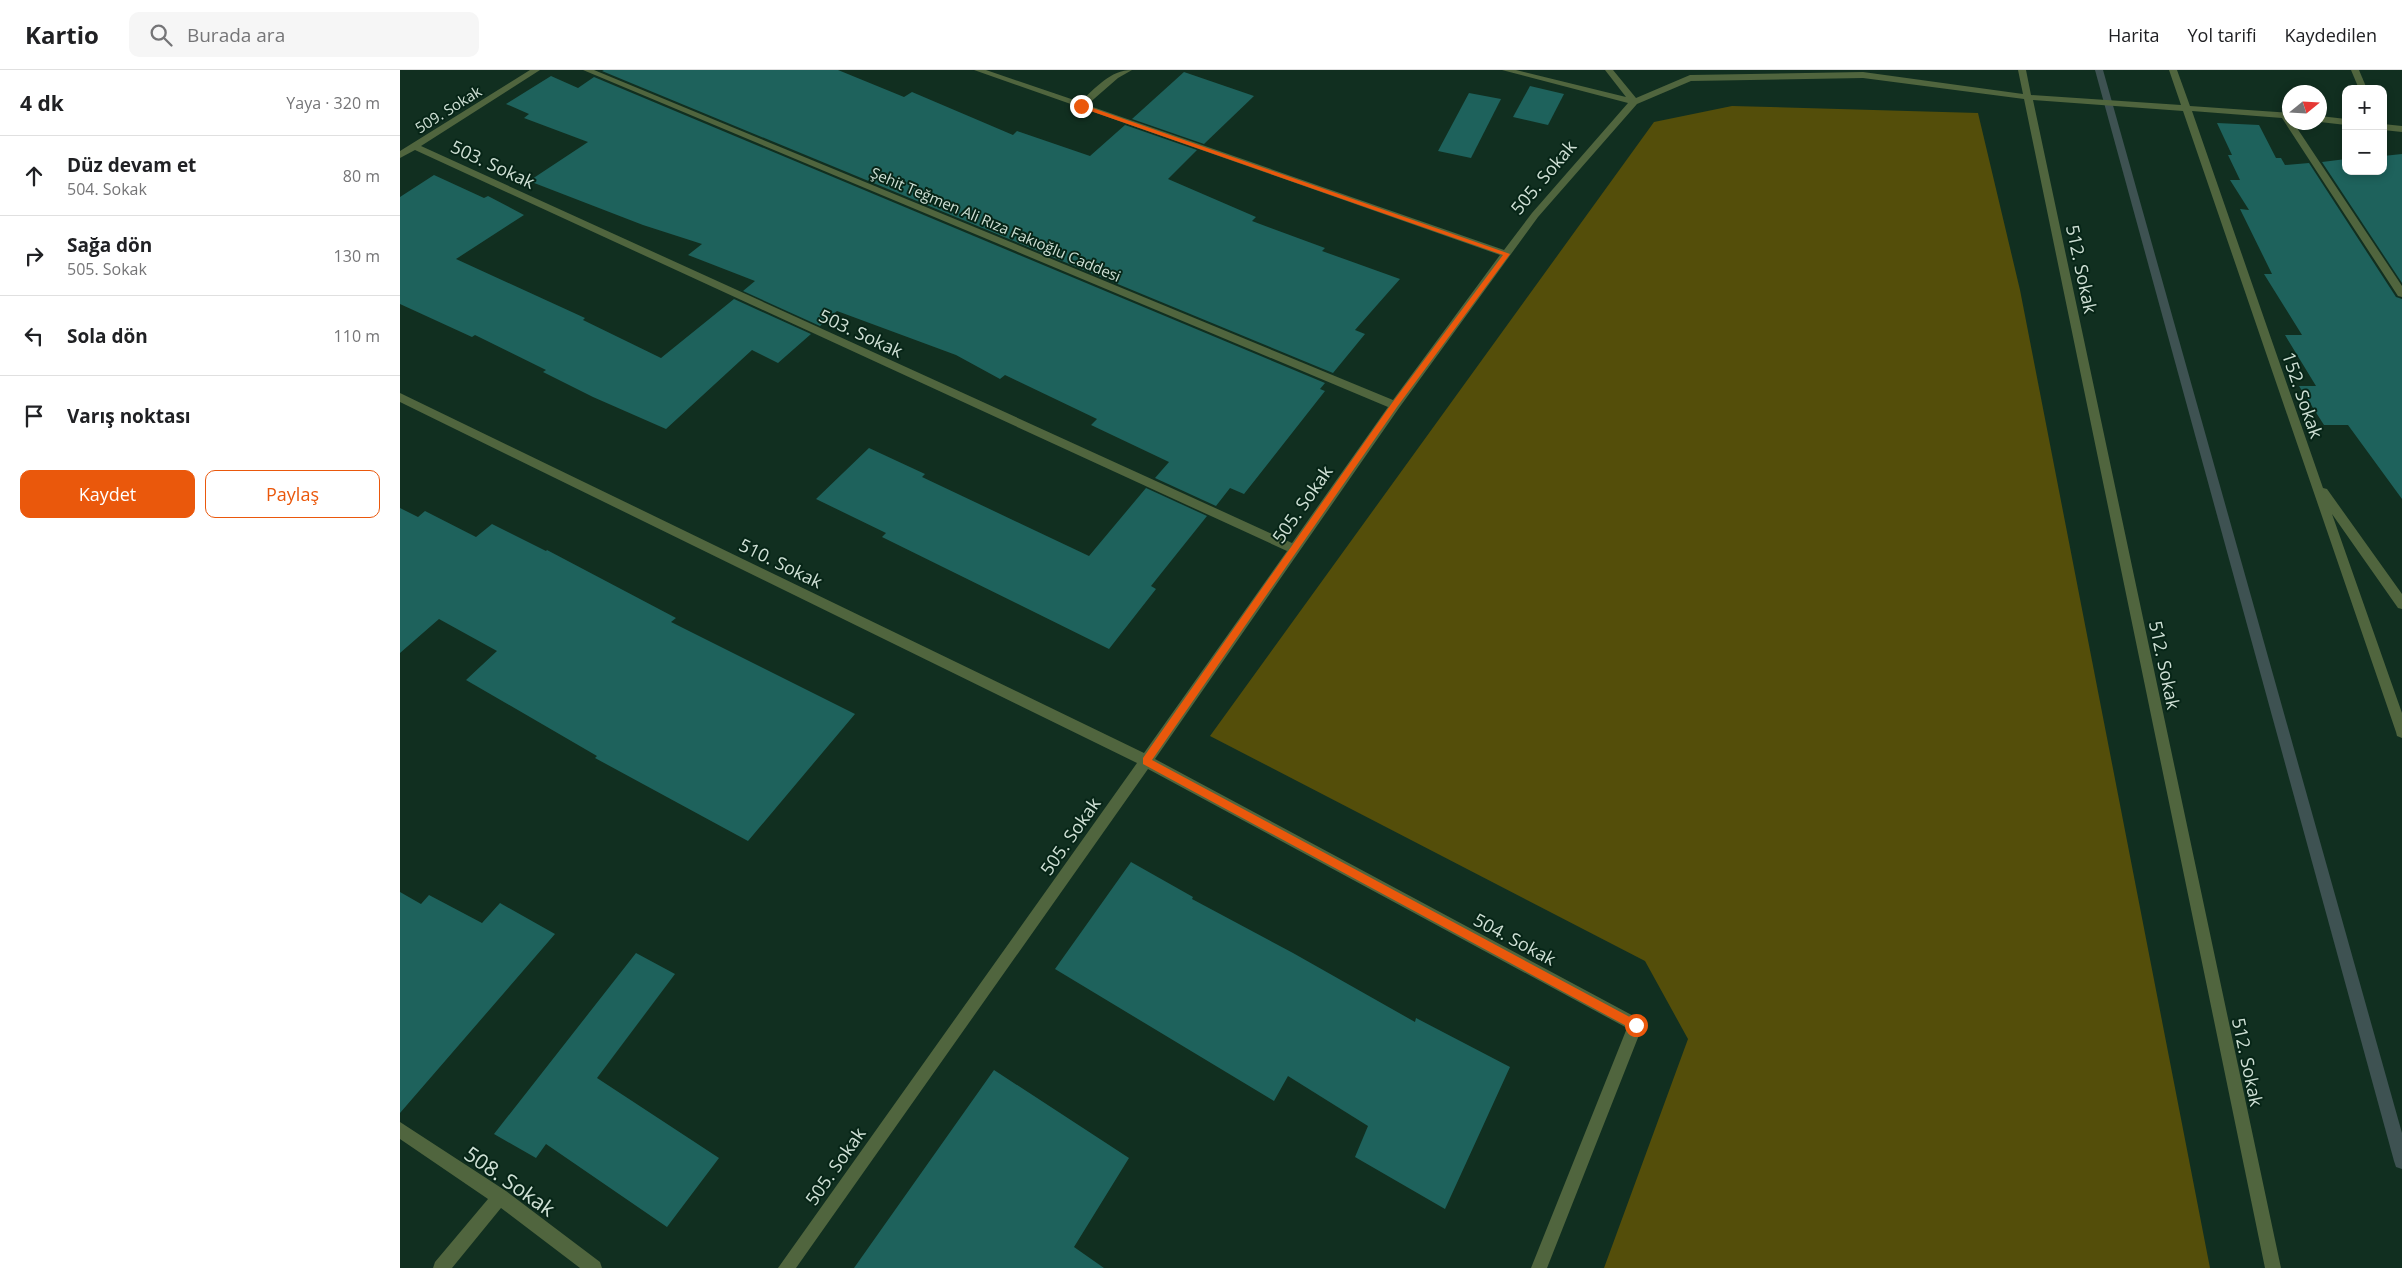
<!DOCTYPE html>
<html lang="tr">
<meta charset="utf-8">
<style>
body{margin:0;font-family:"Open Sans",sans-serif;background:#f6f6f6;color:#202124}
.controls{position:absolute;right:15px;top:15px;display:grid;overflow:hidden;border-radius:10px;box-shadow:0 2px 8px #0003}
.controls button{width:45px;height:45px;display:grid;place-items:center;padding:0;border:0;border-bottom:1px solid #e0e0e0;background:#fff;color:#202124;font:25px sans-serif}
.compass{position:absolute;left:1882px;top:15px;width:45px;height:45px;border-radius:50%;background:#fff;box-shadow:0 2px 8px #0003;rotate:72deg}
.stop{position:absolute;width:15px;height:15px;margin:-11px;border:4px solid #ea580c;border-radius:50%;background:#fff}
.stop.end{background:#ea580c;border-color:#fff;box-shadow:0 1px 5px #0008}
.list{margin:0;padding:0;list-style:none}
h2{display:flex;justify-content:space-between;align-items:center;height:65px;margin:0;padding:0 20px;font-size:21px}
h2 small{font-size:16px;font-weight:400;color:#757577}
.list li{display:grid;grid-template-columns:32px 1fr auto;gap:15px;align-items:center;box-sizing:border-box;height:80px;padding:0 20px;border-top:1px solid #e0e0e0}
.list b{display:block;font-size:19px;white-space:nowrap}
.list p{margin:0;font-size:16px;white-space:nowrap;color:#757577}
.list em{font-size:16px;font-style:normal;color:#757577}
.actions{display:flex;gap:10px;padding:15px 20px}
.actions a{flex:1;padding:11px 0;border:1px solid #ea580c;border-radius:10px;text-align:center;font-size:18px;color:#ea580c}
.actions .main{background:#ea580c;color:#fff}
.icon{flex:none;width:28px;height:28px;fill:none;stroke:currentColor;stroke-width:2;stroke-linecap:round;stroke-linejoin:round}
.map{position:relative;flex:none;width:2002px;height:1198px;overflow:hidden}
header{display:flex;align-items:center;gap:30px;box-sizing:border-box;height:70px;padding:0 25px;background:#fff;border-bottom:1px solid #e0e0e0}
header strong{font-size:24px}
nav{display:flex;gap:28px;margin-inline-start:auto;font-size:18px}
.search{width:350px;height:45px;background:#f6f6f6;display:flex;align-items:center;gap:12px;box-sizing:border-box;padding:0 18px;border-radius:10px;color:#757577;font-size:19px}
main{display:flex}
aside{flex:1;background:#fff}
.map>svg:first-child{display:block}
</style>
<header>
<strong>Kartio</strong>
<div class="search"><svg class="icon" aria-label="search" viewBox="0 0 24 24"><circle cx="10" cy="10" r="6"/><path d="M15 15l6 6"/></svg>Burada ara</div>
<nav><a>Harita</a><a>Yol tarifi</a><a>Kaydedilen</a></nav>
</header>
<main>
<aside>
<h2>4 dk<small>Yaya · 320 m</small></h2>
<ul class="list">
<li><svg class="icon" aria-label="ahead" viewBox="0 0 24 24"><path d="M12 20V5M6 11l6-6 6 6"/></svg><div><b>Düz devam et</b><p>504. Sokak</p></div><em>80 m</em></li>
<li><svg class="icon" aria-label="right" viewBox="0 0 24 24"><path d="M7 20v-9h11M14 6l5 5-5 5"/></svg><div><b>Sağa dön</b><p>505. Sokak</p></div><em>130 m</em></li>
<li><svg class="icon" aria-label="left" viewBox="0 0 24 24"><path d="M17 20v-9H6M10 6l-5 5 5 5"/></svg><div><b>Sola dön</b></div><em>110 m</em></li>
<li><svg class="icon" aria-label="arrive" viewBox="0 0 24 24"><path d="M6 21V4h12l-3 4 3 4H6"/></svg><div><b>Varış noktası</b></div></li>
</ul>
<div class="actions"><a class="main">Kaydet</a><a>Paylaş</a></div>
</aside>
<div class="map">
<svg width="2002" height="1198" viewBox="0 0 2002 1198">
<rect width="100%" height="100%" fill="#112f20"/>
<polygon fill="#544e0a" points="1332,36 1578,43 1620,220 1810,1198 1204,1198 1288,969 1245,891 810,666 1254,52"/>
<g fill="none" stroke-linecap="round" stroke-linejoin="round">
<polygon fill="#3e5252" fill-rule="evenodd" points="1695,0 1703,0 2002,1063 2002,1099 1996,1097 1994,1091"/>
</g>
<g fill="#1e625c">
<polygon points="204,0 438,0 504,27 512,22 613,65 617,61 690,86 725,55 797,80 768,109 856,147 852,151 925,178 922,181 1000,209 955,260 965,264 933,303 202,1"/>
<polygon points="784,2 854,26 804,74 732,49"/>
<polygon points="151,6 178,18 194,7 925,313 920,319 925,321 844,424 830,418 816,436 755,408 769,392 691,355 697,349 605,305 600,309 556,285 437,241 420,256 343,221 355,211 288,185 302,174 243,155 129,111 188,72 124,48 129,44 106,34"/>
<polygon points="1130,16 1164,24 1148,55 1113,47"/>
<polygon points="1069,23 1101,29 1071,88 1038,81"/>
<polygon points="1817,53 1859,55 1876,88 1881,88 1885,95 1909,93 1996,227 2002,229 2002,429 1948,355 1924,355 1899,316 1916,316 1885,265 1902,265 1864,204 1872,204 1840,139 1849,140 1830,110 1840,110 1828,85 1832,85"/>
<polygon points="2002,84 2002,213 1922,92 1946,89 1946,101 1983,101 1983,86"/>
<polygon points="34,105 84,128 88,126 124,145 56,189 185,248 183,250 261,288 334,229 411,264 378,293 352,280 266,359 193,327 143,302 146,300 75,265 72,267 0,234 0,127"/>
<polygon points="469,378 525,404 522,407 689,486 746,418 807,446 751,516 756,519 709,579 482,467 486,463 416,429"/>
<polygon points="0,438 18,447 25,441 76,467 92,454 146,481 147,480 276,548 271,552 455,644 348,771 195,688 197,686 66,610 97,581 39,549 0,583"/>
<polygon points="731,792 793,827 792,829 893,883 1015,952 1016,948 1110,997 1045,1139 955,1087 968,1056 888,1006 874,1031 655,899"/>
<polygon points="0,822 21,834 29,825 82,853 100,833 155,864 0,1043"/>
<polygon points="236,883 275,904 197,1008 319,1088 267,1157 146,1074 136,1088 94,1064"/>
<polygon points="594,1000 729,1088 674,1177 704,1198 454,1198"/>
</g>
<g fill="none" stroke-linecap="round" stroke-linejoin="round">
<g fill="#50653e" fill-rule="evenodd">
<path d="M130 0H140L21 76 892 473 988 337 183 0H194L993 330 1100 185 574 0H586L680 32C696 18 710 0 732 0L718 8 687 35 1104 180 1132 143 1228 33 1102 0H1116L1226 27 1205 0H1213L1236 28 1290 5 1463 2 1623 24 1618 0H1626L1631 25 1781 35 1769 0H1777L1790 36 1890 43V52H1893L2002 216V227L1998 226 1882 48 1792 41 1923 418 1927 419 2002 524V539L1998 538 1932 444 2002 643V668L1997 666 1996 662 1783 41 1633 30 1881 1198H1865L1624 29 1463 8 1291 11 1237 34 1138 147 999 338 755 689 1241 950 1243 955 1147 1198H1131L1227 958 748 699 396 1198H378L737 693 0 332V323L744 683 887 481 15 80 0 88V81Z"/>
<polygon points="1951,0 1959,0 1967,19 1959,19"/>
<polygon points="1920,46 1946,49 1946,55 1920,52"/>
<polygon points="1983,54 2002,56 2002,62 1983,60"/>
<polygon points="0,1052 106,1121 200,1192 202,1198 180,1198 101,1138 52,1198 33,1198 35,1192 88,1129 0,1069"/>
</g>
</g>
<polygon fill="#ea580c" points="681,34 1110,184 997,337 752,690 1239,952 1239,959 1232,959 743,694 743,688 992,333 1103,185 679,37"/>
<g text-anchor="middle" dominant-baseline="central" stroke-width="4" stroke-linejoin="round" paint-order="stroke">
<g font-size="15" fill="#d0e1d6" stroke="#072517">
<text transform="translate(48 39) rotate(-32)">509. Sokak</text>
<text transform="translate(596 154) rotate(23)">Şehit Teğmen Ali Rıza Fakıoğlu Caddesi</text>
</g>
<g font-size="18" fill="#d0e1d6" stroke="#072517">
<text transform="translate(93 94) rotate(25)">503. Sokak</text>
<text transform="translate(1143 107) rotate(-50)">505. Sokak</text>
<text transform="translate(1682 199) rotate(78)">512. Sokak</text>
<text transform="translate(461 263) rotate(25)">503. Sokak</text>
<text transform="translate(1903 325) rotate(71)">152. Sokak</text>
<text transform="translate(902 434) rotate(-55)">505. Sokak</text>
<text transform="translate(381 493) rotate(26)">510. Sokak</text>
<text transform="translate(1765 595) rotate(78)">512. Sokak</text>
<text transform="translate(670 766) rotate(-55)">505. Sokak</text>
<text transform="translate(1115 869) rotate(28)">504. Sokak</text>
<text transform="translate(1848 992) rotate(78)">512. Sokak</text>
<text transform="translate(435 1096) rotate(-55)">505. Sokak</text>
</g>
<g font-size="21" fill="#d0e1d6" stroke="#072517">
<text transform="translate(110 1111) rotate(35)">508. Sokak</text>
</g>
</g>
</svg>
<div class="controls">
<button>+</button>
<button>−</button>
</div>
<svg class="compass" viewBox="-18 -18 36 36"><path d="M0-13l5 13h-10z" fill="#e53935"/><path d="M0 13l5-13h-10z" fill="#757577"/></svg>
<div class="stop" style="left:1236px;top:955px"></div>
<div class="stop end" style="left:681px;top:36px"></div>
</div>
</main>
